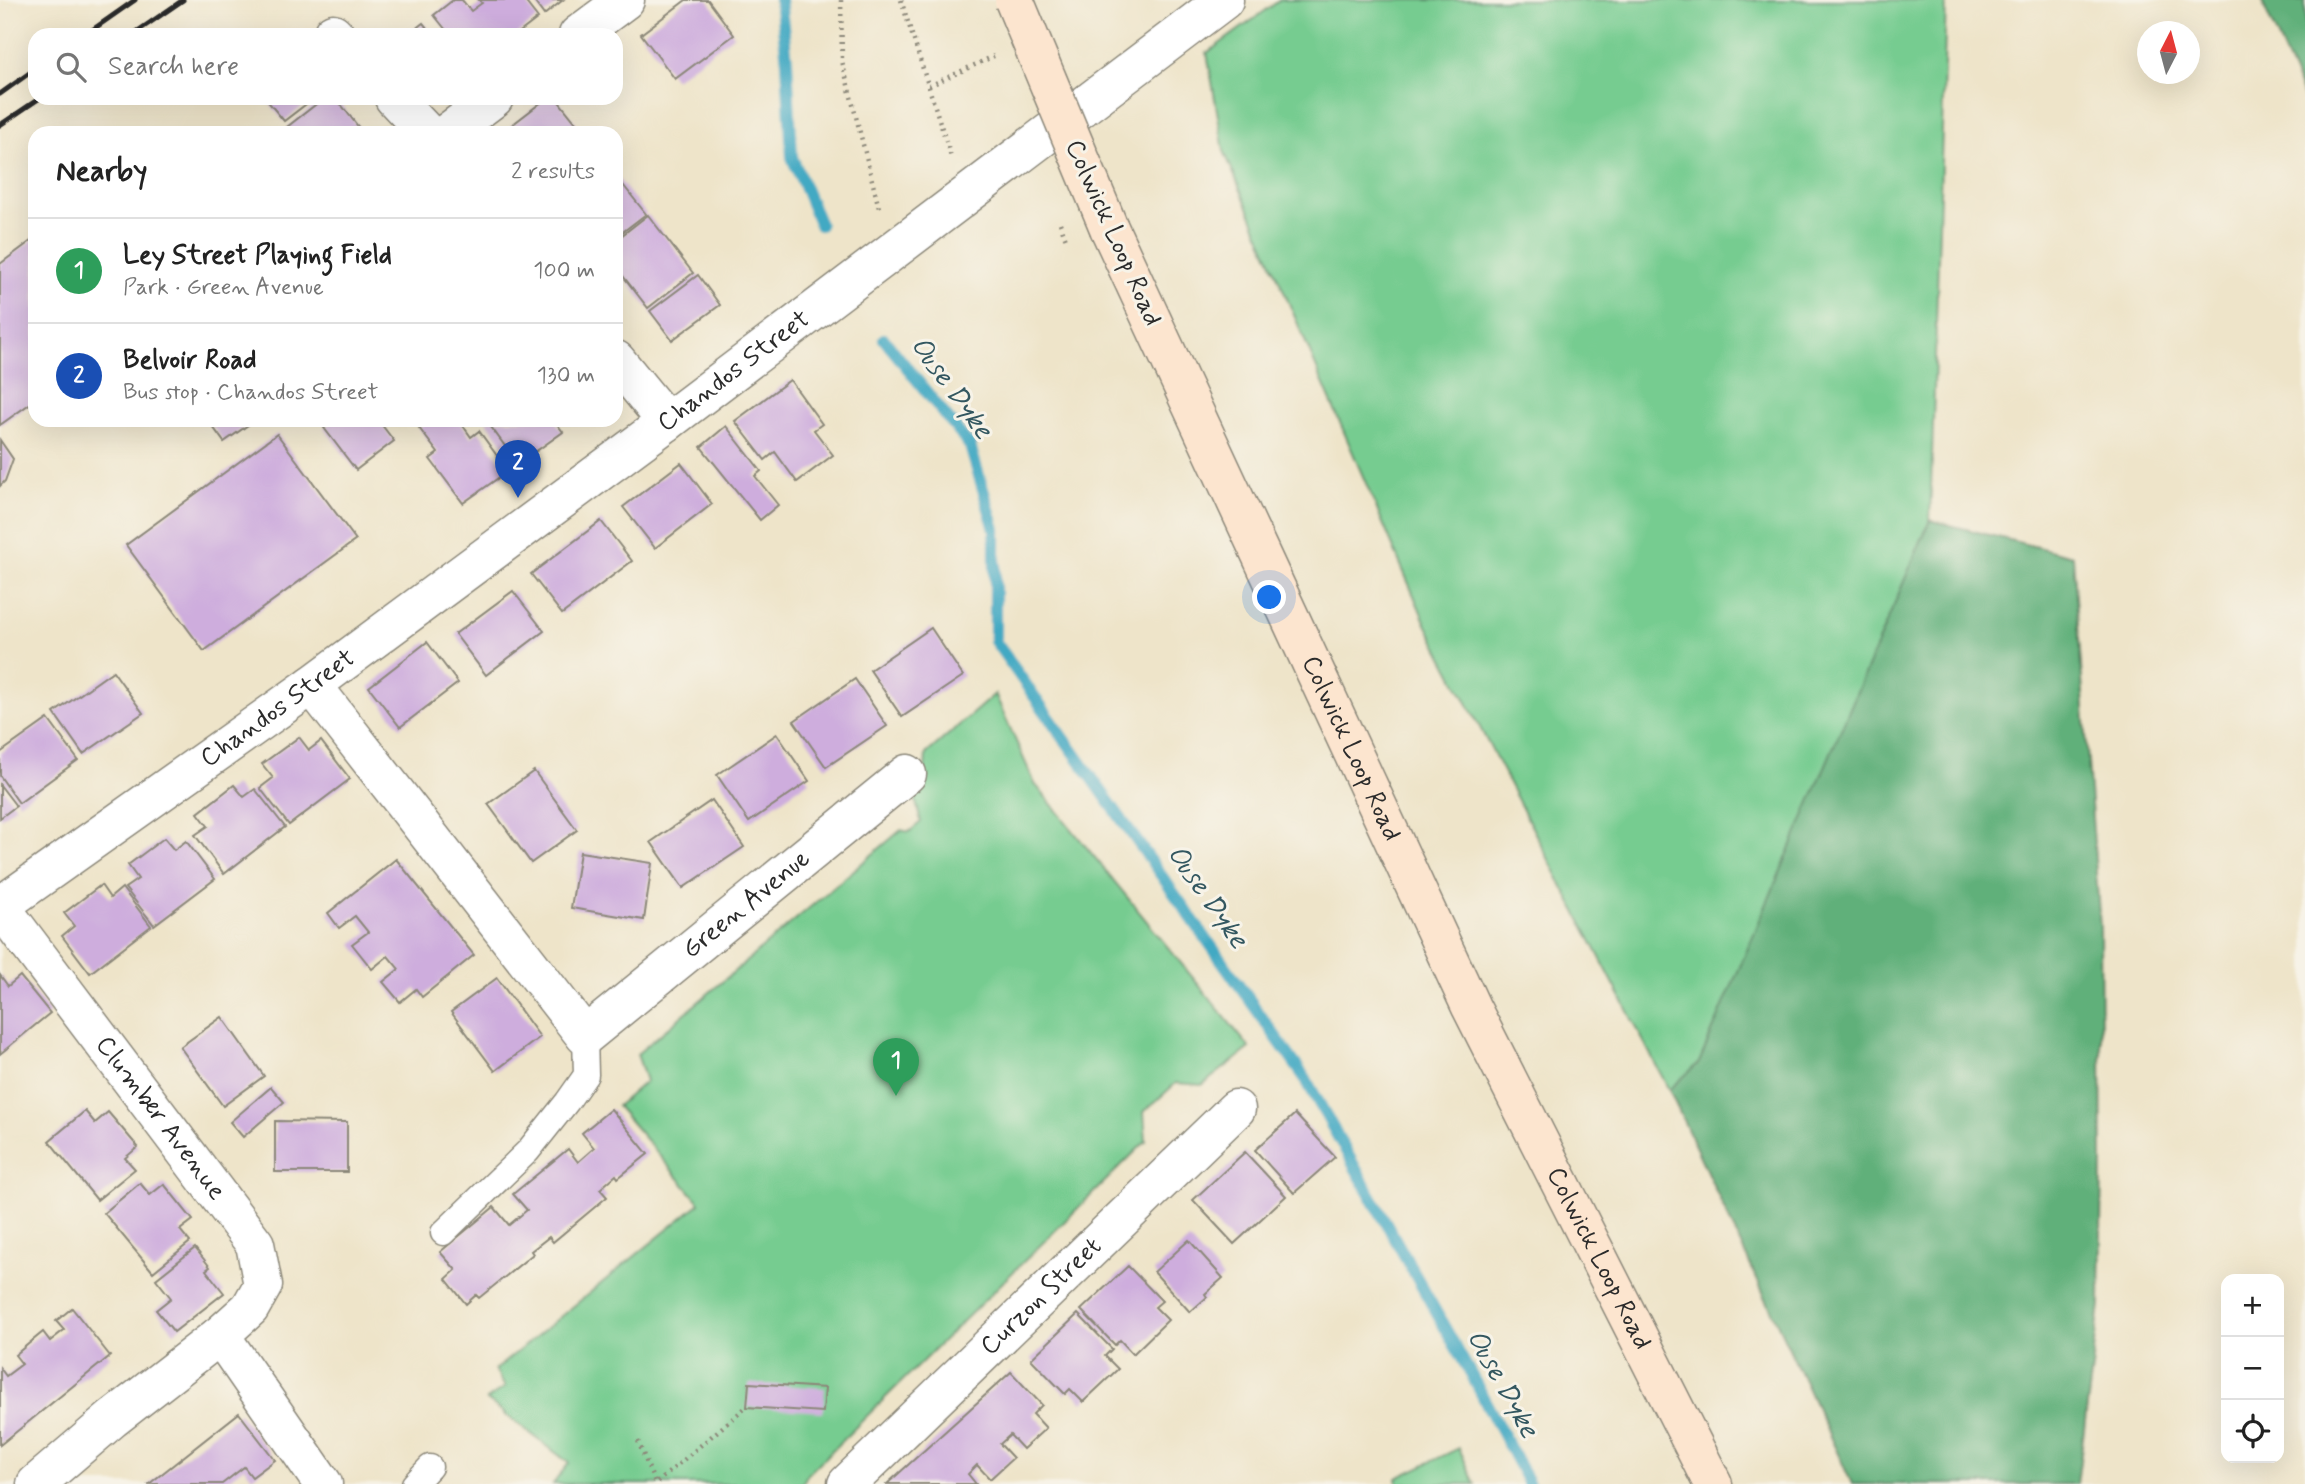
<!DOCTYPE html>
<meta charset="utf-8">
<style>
body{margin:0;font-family:Mynerve,sans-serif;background:#f2f2f2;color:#222}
.controls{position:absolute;right:21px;bottom:21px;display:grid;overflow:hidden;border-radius:14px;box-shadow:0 7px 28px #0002}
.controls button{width:63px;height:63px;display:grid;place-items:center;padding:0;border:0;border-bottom:2px solid #e0e0e0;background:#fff;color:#222;font:35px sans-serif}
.compass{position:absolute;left:2137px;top:21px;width:63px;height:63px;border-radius:50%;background:#fff;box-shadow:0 7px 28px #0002;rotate:6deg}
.you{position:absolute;left:1270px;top:598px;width:24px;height:24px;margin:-18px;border:5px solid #fff;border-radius:50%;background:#1a73e8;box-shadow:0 0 0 10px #1a73e833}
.badge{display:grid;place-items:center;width:46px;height:46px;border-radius:50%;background:#b45309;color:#fff;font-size:23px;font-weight:700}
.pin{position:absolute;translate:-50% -58px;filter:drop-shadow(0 2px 4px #0008)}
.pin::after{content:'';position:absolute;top:37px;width:24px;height:21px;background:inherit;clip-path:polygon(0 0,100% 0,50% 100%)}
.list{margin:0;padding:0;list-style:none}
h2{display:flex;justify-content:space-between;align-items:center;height:91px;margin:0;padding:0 28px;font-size:30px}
h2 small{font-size:23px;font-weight:400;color:#767676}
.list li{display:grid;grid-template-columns:46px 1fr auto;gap:21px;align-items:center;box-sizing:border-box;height:105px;padding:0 28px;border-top:2px solid #e0e0e0}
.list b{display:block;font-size:26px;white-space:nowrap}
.list p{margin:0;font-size:23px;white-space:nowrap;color:#767676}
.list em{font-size:23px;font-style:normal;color:#767676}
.icon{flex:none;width:38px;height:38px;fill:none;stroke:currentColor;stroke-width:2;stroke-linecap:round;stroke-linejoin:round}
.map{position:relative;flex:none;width:2305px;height:1484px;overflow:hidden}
.search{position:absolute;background:#fff;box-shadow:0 7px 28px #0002;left:28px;top:28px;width:595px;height:77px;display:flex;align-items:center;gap:18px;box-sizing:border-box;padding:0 24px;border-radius:21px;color:#767676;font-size:26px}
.panel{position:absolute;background:#fff;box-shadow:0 7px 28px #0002;left:28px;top:126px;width:595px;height:301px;border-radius:21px}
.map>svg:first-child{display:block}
</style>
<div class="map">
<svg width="2305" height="1484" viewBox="0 0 2305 1484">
<rect width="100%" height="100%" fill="#f7f3e8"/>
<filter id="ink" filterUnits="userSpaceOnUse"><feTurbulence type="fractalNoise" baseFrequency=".0143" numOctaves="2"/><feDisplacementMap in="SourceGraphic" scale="14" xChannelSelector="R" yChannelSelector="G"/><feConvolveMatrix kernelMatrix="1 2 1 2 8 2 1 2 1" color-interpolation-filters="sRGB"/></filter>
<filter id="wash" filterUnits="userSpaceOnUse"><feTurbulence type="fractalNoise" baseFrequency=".00686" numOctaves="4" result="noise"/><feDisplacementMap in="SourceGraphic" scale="28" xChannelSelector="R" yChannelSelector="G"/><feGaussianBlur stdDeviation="1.57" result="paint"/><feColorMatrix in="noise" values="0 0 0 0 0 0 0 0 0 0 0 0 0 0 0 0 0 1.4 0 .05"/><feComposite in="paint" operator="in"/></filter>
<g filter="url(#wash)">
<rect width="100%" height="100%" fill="#eee4c9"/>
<g fill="#76cc90" stroke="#507c5e" stroke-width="2">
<polygon points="1280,0 1946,0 1930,520 1857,703 1699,1063 1669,1090 1426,624 1224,151 1207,53"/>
<polygon points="995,694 1035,784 1250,1048 1202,1085 1176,1083 1144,1112 1146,1141 807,1475 802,1484 553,1484 569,1463 487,1400 505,1387 495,1370 700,1203 617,1106 646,1081 637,1054 901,830 909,832 921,822 913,790 925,770 926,754"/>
<polygon points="1459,1448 1475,1484 1398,1484 1397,1478"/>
</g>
<g fill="#60b07a" stroke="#466e52" stroke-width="2">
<polygon points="2261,0 2305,0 2305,99"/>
<polygon points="1930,520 2073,556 2100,927 2102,1157 2100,1306 2077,1484 1852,1484 1669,1090 1699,1063"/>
</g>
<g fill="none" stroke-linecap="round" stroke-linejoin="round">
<g stroke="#43a9c3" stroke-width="12">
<polyline points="780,0 787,61 792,157 820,225"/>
<polyline points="884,339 970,446 995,529 995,641 1305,1078 1473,1378 1529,1484"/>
</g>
</g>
<g id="blocks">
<g fill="#ceaddd">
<polygon points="453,0 462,0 471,11 482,3 479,0 524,0 538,18 516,35 440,35 446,30 434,15"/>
<polygon points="533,0 563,0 544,15"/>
<polygon points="686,0 708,0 734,35 675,79 641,34"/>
<polygon points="423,23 433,35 407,35 410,33"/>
<polygon points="265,98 314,98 284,121"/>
<polygon points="324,98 336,98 363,133 291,133 287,127"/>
<polygon points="547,98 556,98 584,133 512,133 508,128"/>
<polygon points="616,176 646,214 616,237"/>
<polygon points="648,215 693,273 648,308 616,267 616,240"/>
<polygon points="35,238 35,400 0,425 0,264"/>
<polygon points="698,275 720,305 672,340 650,311"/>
<polygon points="790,380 822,424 814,430 833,455 797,482 775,452 765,460 735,421"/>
<polygon points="208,420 255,420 224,442"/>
<polygon points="334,420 378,420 394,441 356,470 324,428"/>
<polygon points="430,420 459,420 471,437 479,431 508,471 463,503 430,459 438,453 419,428"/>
<polygon points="486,420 554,420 563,432 518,464"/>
<polygon points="726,426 761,471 755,476 778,505 760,520 701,447"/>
<polygon points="277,434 356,540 204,651 126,545"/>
<polygon points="0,440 13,459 5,481 0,486"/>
<polygon points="681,463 712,504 655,548 623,507"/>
<polygon points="601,521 632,561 562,614 531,574"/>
<polygon points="513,591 544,631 486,675 455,634"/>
<polygon points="931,628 963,676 902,717 870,670"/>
<polygon points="427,642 458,683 400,727 369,687"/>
<polygon points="113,671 143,713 83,754 54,713"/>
<polygon points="855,679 887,726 826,767 794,721"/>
<polygon points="48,719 78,760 19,803 0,776 0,753"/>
<polygon points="777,734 809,781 749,822 717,775"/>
<polygon points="299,737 309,750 321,741 350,779 289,825 260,788 273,778 262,764"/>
<polygon points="534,771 577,830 531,863 488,804"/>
<polygon points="0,785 16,806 0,818"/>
<polygon points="234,785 244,797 255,789 285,827 224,874 195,835 208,826 198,813"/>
<polygon points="712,800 744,847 683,888 651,842"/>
<polygon points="164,838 174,850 186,841 215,879 154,925 125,888 138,879 128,865"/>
<polygon points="580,852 652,863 644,920 571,908"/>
<polygon points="396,859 474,955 422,997 416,989 400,1002 383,982 399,969 388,956 372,969 352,944 368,932 355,916 339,928 328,913"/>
<polygon points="101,885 110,898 122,888 151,926 90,973 62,936 74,926 64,913"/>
<polygon points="0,975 8,986 20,976 50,1013 0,1054"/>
<polygon points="497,978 540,1037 495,1071 451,1012"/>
<polygon points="222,1017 264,1076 223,1106 180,1047"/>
<polygon points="271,1087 284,1102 243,1137 230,1122"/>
<polygon points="611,1109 648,1154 618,1178 616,1175 600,1189 607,1197 553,1242 549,1237 531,1251 533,1254 479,1298 476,1295 466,1304 446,1279 456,1270 440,1252 494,1207 509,1225 527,1210 513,1194 568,1149 578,1162 594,1148 582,1133"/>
<polygon points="85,1111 95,1123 108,1112 138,1147 125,1158 135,1169 97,1200 49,1141"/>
<polygon points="1295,1114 1335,1157 1294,1193 1255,1150"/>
<polygon points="275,1121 347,1122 347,1172 275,1172"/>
<polygon points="1245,1152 1286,1196 1234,1244 1193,1200"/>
<polygon points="140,1183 150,1195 164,1184 193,1220 180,1230 190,1242 153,1272 104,1213"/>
<polygon points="1189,1240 1223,1278 1205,1294 1207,1297 1190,1312 1154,1272"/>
<polygon points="195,1248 210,1267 206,1270 224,1293 174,1332 156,1310 171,1298 156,1279"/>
<polygon points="1128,1266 1162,1301 1155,1307 1168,1320 1133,1354 1120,1340 1115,1345 1081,1310"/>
<polygon points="72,1308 110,1356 0,1445 0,1368 6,1376 22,1364 15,1355 43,1332 50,1341 64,1330 56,1321"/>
<polygon points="1078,1314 1112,1349 1105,1356 1118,1369 1083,1402 1070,1389 1065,1394 1031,1359"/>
<polygon points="1011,1372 1042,1405 1033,1414 1046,1428 1023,1449 1010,1435 1000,1444 1013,1458 1003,1467 990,1479 977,1465 968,1474 976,1484 887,1484"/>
<polygon points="749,1383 825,1388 823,1412 747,1407"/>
<polygon points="239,1413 275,1460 252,1477 244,1467 222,1484 149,1484"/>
</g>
</g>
</g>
<g filter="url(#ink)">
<use href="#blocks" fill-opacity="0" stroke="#8c887a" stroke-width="2"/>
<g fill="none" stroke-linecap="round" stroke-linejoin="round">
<defs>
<g id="service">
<polyline points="443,1233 528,1151 567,1102 586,1075 585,1036"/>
<polyline points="414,1484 430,1467"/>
</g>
<g id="minor">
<polyline points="333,33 335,35"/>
<polyline points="578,35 625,0"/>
<polyline points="394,98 427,133"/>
<polyline points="447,133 494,98"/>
<polyline points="616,360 667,422"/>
<path id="s1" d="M312 685 585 1036 907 774"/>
<path id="s2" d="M0 906 312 685 667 422 1224 0"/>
<path id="s3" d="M0 906 255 1244 263 1285 250 1308 220 1335 112 1419 36 1484"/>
<polyline points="220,1335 323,1484"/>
<path id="s4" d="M847 1484 1236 1109"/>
</g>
<g id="secondary">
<path id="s5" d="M1109 228 1471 1007 1713 1484"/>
</g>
</defs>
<use href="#service" stroke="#8c887a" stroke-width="27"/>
<use href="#minor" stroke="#8c887a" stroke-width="41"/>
<use href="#secondary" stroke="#8c887a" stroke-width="41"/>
<g stroke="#8c887a" stroke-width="4.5" stroke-dasharray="2 5" stroke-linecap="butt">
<polyline points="841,0 842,61 880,212"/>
<polyline points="901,0 951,157"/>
<polyline points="929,86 994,56"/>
<polyline points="638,1441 655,1484 745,1408"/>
</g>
<use href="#service" stroke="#fff" stroke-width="24"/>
<use href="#minor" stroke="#fff" stroke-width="38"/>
<use href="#secondary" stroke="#fce5cf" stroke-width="38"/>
<g stroke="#2b2b2b" stroke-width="5">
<polyline points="85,35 135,0"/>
<polyline points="132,35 183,0"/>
<polyline points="0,94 35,69"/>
<polyline points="0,125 40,98"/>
</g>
<defs>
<polyline id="secondary-bridge" points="1014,0 1109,228"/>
</defs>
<use href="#secondary-bridge" stroke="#8c887a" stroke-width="41" stroke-linecap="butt"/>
<polyline stroke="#8c887a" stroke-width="4.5" stroke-dasharray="2 5" stroke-linecap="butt" points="1060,223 1067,242"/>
<use href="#secondary-bridge" stroke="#fce5cf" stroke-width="38"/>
</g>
</g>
<g text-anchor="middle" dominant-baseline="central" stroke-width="6" stroke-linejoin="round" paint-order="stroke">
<g font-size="26" fill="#2b2b2b" stroke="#f7f3e8">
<text transform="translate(1113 233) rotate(66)">Colwick Loop Road</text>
<text stroke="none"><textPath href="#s2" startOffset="908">Chandos Street</textPath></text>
<text stroke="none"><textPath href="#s2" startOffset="341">Chandos Street</textPath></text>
<text stroke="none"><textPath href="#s5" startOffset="574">Colwick Loop Road</textPath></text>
<text stroke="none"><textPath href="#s1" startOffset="653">Green Avenue</textPath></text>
<text stroke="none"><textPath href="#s3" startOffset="266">Clumber Avenue</textPath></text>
<text stroke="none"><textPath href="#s5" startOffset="1141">Colwick Loop Road</textPath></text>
<text stroke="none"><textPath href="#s4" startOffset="270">Curzon Street</textPath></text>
</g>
<g font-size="28" font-style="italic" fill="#335760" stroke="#f7f3e8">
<text transform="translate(951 388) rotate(54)">Ouse Dyke</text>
<text transform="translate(1207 897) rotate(55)">Ouse Dyke</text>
<text transform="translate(1502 1384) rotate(61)">Ouse Dyke</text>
</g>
</g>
</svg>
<div class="controls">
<button>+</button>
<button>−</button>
<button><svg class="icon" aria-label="locate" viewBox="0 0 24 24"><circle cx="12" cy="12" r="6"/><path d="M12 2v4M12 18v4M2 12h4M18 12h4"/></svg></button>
</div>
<svg class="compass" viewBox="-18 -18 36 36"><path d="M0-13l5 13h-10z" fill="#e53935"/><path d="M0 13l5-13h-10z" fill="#767676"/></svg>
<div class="you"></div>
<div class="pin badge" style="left:896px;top:1096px;background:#2e9e5b">1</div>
<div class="pin badge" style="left:518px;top:498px;background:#1a4fb4">2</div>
<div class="search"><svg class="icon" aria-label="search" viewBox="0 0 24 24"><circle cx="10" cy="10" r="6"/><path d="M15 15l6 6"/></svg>Search here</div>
<section class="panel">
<h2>Nearby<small>2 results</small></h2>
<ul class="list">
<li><span class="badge" style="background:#2e9e5b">1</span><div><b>Ley Street Playing Field</b><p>Park · Green Avenue</p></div><em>100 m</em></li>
<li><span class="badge" style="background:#1a4fb4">2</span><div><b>Belvoir Road</b><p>Bus stop · Chandos Street</p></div><em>130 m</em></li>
</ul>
</section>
</div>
